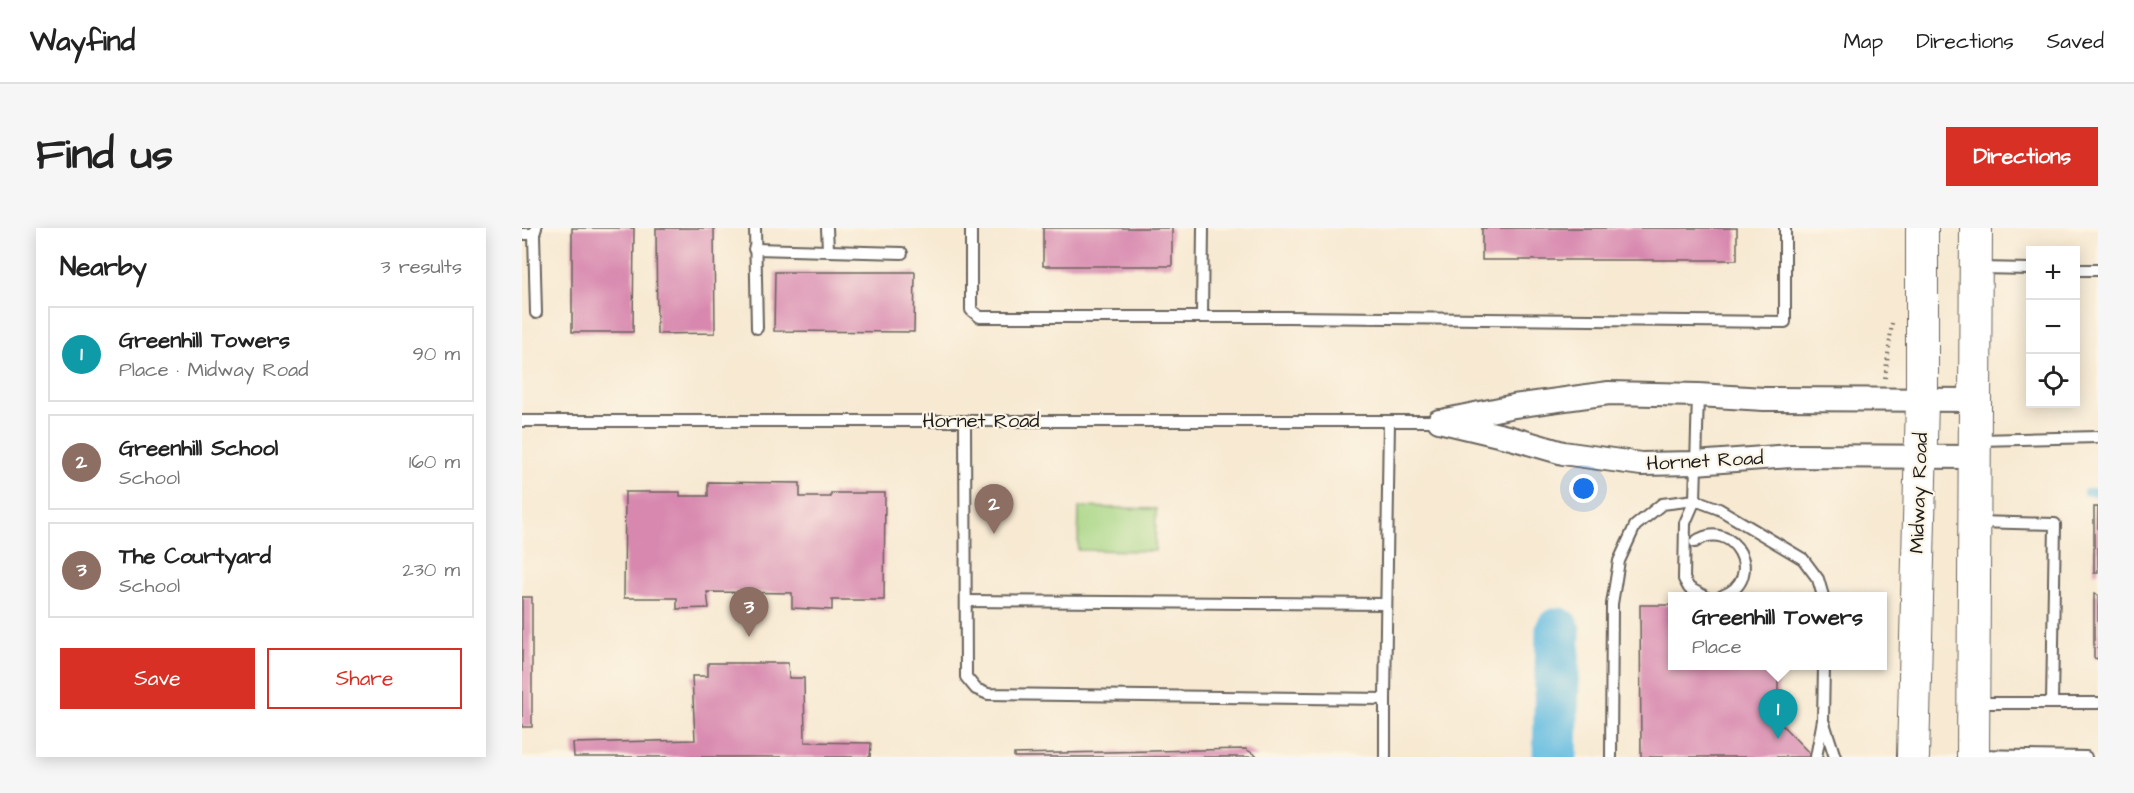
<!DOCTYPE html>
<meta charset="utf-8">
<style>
body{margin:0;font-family:"Architects Daughter",sans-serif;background:#f6f6f6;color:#222}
.controls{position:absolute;right:18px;top:18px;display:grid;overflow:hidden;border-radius:0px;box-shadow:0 3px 15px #0003}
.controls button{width:54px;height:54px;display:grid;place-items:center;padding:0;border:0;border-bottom:2px solid #e0e0e0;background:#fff;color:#222;font:30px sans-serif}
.you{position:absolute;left:1062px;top:261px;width:21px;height:21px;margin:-15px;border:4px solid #fff;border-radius:50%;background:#1a73e8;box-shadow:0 0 0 9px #1a73e833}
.badge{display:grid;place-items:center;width:39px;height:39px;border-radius:50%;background:#d93025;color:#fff;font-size:20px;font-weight:700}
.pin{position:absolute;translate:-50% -50px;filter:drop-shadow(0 2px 3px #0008)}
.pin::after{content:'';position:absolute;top:32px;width:21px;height:18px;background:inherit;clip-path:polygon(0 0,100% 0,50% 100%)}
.popup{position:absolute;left:1146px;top:364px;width:219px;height:78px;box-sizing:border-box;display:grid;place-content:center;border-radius:0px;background:#fff;filter:drop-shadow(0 2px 4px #0005);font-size:20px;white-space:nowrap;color:#767676}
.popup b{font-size:22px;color:#222}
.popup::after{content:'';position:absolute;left:50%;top:100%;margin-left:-12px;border:12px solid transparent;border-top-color:#fff}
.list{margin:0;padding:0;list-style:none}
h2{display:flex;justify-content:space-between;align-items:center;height:78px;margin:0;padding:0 24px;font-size:26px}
h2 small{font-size:20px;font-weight:400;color:#767676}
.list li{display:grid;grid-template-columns:39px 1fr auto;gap:18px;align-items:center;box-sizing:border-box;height:96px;margin:0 12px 12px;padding:0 12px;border:2px solid #e0e0e0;border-radius:0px}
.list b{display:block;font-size:22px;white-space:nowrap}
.list p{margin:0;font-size:20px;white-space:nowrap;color:#767676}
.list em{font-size:20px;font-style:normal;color:#767676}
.actions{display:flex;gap:12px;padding:18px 24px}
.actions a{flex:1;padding:14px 0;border:2px solid #d93025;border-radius:0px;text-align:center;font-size:21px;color:#d93025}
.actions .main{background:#d93025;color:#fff}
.icon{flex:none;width:33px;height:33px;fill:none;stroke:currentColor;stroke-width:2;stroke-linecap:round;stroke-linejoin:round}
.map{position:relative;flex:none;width:1576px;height:529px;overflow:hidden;border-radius:0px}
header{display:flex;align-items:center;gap:36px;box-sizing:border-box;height:84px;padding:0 30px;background:#fff;border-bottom:2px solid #e0e0e0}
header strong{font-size:28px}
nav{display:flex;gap:33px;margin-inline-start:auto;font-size:21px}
.intro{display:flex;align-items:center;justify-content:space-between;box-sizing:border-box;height:144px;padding:0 36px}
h1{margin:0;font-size:42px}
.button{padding:15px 27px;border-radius:0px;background:#d93025;color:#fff;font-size:21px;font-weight:700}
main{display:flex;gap:36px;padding:0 36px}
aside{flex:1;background:#fff;border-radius:0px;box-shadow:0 3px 15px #0003}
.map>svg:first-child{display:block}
</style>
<header>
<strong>Wayfind</strong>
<nav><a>Map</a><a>Directions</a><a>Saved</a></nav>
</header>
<div class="intro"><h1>Find us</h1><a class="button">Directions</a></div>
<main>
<aside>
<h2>Nearby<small>3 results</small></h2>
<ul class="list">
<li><span class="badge" style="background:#0f9aa8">1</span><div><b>Greenhill Towers</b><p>Place · Midway Road</p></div><em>90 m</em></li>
<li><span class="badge" style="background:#8d6e63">2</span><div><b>Greenhill School</b><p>School</p></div><em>160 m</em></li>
<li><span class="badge" style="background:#8d6e63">3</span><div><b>The Courtyard</b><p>School</p></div><em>230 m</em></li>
</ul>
<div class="actions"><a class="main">Save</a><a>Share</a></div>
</aside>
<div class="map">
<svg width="1576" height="529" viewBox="0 0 1576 529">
<rect width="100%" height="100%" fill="#fcf5e5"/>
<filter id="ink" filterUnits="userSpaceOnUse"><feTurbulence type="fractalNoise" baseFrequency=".0167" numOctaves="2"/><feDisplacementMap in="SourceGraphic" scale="12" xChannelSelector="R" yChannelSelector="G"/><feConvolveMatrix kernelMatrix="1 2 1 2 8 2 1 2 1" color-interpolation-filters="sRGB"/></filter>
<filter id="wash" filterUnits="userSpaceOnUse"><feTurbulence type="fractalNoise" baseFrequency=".008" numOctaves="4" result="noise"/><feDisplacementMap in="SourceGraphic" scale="24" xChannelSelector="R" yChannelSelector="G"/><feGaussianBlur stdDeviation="1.35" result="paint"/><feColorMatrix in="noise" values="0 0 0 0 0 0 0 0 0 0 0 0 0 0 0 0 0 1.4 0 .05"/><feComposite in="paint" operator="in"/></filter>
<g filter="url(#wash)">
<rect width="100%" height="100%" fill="#f7e9d2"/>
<polygon fill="#a6d583" stroke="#617850" stroke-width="1.5" points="557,279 634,281 633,323 556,322"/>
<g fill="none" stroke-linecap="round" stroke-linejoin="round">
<polyline stroke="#64bce1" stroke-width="8" points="1565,264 1576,264"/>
<polyline stroke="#64bce1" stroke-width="45" points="1033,529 1036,402"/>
</g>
<g id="blocks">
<g fill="#d888af">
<polygon points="50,0 112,0 111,104 50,104"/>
<polygon points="134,0 192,0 193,105 135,106"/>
<rect x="521" y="0" width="129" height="38"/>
<rect x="960" y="0" width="255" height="32"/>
<polygon points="253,44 393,44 392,104 252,103"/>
<polygon points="186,254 278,255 278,269 309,269 309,265 363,265 362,372 310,372 310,382 270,380 270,365 185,364 187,380 155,381 155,370 102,370 103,264 158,264 158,268 186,268"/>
<rect x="1572" y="279" width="4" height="66"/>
<polygon points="1572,366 1576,367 1576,431 1572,430"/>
<rect x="0" y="369" width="10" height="130"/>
<polygon points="1118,377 1151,377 1151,438 1256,438 1256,493 1291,529 1119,529"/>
<polygon points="186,435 266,435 267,450 282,450 283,514 349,515 348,529 52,529 51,515 173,512 170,448 186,448"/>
<polygon points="724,521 736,529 492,529 492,526"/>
</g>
</g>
</g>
<g filter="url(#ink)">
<use href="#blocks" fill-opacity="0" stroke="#69645c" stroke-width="1.5"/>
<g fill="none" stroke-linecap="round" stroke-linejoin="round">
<defs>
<g id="lane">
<polyline points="14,0 12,6 14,85"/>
<polyline points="233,0 235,100"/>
<polyline points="305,0 306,21"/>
<polyline points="449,0 449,82 458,89 767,89 1263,94 1263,0"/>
<polyline points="0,6 12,6"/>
<polyline points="232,21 380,25"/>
<polyline points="1458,40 1508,41"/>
<polyline points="1554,42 1576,42"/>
<polyline points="680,89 681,0"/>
<polyline points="0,193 917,193"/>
<polyline points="443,193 444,449 454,461 466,466 863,471 867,193"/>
<polyline points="1457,212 1576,209"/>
<path d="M1173 314C1211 287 1246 351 1200 368"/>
<polyline points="1182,368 1167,360 1162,351 1163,295 1173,272 1197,281 1281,331 1296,351 1301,368"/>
<polyline points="444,373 864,376"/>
<polyline points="863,471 863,529"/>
<polyline points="1454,475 1530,475 1533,296 1455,294"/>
<polyline points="1530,475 1576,475"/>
<polyline points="1302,495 1313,529"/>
<polyline points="1453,527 1564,529"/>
<polyline points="1089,529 1090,376 1097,333 1113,298 1140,276 1173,272 1176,167"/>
<polyline points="1294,529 1301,492 1302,438"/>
</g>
<g id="street">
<polyline points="924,192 992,178 1087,165 1176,167 1242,171 1454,172"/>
<polyline points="917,193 989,210 1041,225 1119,236 1173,235 1269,228 1453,229"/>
</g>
<g id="secondary">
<polyline points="1391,529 1400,173 1400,0"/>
<polyline points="1451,529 1454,0"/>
</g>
</defs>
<use href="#lane" stroke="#69645c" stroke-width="14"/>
<use href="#street" stroke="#69645c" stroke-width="26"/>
<use href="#secondary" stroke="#69645c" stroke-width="34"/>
<polyline stroke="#69645c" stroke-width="4" stroke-dasharray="1.5 4.5" stroke-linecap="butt" points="1363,150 1370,95"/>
<use href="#lane" stroke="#fff" stroke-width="10"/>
<use href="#street" stroke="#fff" stroke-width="22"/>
<use href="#secondary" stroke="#fff" stroke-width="32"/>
</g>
</g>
<g text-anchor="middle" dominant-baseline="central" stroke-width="4.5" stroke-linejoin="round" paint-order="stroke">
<g font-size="20" fill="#1c1c1c" stroke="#fcf5e5">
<text x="459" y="193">Hornet Road</text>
<text transform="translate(1183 233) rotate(-3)">Hornet Road</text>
<text transform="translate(1397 265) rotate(-88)">Midway Road</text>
</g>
</g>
</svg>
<div class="controls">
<button>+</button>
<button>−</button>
<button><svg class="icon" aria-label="locate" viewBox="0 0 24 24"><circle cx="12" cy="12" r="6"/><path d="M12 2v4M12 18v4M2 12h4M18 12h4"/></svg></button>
</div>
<div class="you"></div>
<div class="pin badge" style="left:1256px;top:511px;background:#0f9aa8">1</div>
<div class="popup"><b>Greenhill Towers</b>Place</div>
<div class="pin badge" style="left:472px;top:306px;background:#8d6e63">2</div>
<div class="pin badge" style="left:227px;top:409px;background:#8d6e63">3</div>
</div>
</main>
